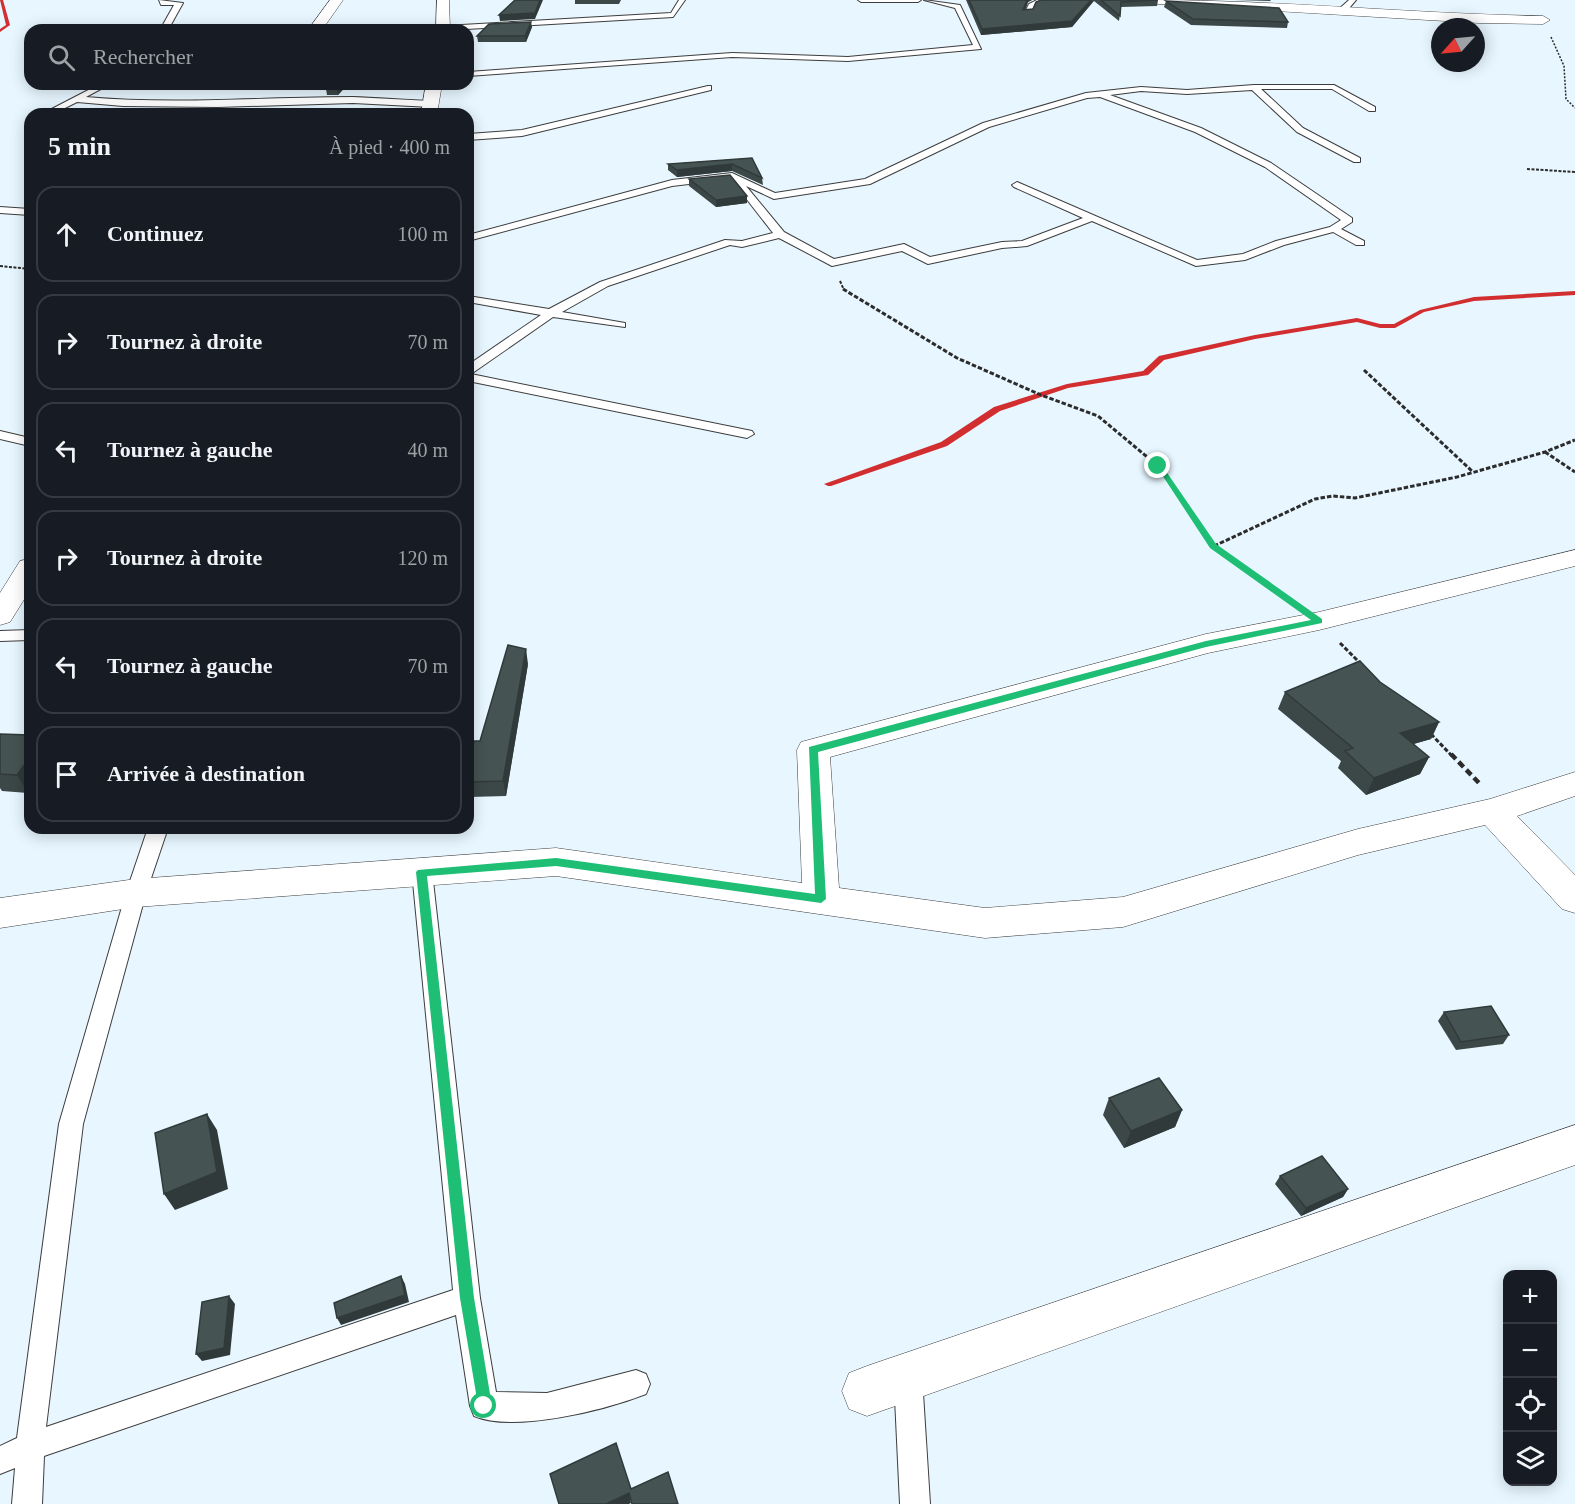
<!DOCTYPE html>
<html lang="fr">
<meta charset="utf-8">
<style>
body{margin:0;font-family:Georgia,serif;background:#242831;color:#f1f3f6}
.controls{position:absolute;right:18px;bottom:18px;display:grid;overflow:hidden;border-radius:12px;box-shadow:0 3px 15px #0003}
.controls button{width:54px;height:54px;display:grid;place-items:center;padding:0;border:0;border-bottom:2px solid #363941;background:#171b24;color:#f1f3f6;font:30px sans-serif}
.compass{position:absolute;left:1431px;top:18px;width:54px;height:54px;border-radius:50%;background:#171b24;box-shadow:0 3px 15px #0003;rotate:243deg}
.stop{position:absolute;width:18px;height:18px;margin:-14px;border:4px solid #1ebe75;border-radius:50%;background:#fff}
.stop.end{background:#1ebe75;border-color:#fff;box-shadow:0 2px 6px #0008}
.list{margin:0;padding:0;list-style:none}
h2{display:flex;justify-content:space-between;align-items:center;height:78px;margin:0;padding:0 24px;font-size:26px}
h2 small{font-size:20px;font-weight:400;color:#9ea1a6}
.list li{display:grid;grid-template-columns:39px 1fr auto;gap:18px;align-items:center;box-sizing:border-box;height:96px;margin:0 12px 12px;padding:0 12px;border:2px solid #363941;border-radius:18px}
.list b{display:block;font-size:22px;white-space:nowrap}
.list em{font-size:20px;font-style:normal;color:#9ea1a6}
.icon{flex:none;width:33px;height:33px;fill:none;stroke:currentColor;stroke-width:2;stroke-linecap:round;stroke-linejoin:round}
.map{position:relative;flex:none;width:1575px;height:1504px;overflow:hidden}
.search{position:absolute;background:#171b24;box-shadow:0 3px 15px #0003;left:24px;top:24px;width:450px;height:66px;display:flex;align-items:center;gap:15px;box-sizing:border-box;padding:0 21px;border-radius:18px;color:#9ea1a6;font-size:22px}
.panel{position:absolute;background:#171b24;box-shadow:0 3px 15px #0003;left:24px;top:108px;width:450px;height:726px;border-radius:18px}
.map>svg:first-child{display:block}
</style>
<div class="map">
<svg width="1575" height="1504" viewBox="0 0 1575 1504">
<rect width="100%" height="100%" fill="#e7f6ff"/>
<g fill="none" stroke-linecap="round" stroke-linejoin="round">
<g fill="#d22e30" fill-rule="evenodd">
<polygon points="0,0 3,0 10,25 0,32 0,29 6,25"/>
<polygon points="1575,291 1575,295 1474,301 1424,312 1395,328 1380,328 1357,322 1255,339 1164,360 1148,375 1068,388 1000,411 947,446 831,486 828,486 824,484 941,442 994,407 1067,384 1143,371 1159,356 1255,335 1357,318 1380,324 1394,324 1420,310 1474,297"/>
</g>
<defs>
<g id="service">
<polygon points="159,0 183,3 168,30 160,30 174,5 161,5"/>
<polygon points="679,0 685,0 673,17 449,30 440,28 444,26 671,13"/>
<polygon points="858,0 921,0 918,2 861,2"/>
<polygon points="924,0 960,5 981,49 848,61 732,57 468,76 468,72 732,53 848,57 973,45 955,8"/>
<polygon points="1037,0 1046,0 1034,6 1030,14 1024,14 1029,4"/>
<polygon points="1349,0 1356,0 1345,13 1339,13 1339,9"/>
<path d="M100 84H110L86 97C175 105 264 97 353 97 379 98 405 100 431 101L435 104 431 107 353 103 218 107 123 106 77 102 53 114H42Z"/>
<path d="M1254 85H1334L1375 107V111H1369L1332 89H1261L1303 128 1360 158V162H1354L1297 132 1252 90 1187 94 1141 91 1110 95 1201 128 1271 163 1352 218V222L1341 229 1364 241V245H1356L1333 232 1284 245 1245 260 1196 266 1092 221 1027 246 1002 248 928 264 902 251 832 266 779 238 742 247 730 245 608 286 562 312 625 323V327L553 317 471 374 752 431 754 434 747 438 468 381V365L541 315 468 302V296L549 309 600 282 725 240 742 241 773 233 731 179 672 186 468 241V235L672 180 732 173 775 193 865 179 983 123 1086 93 1141 87 1187 90ZM1100 97 1195 132 1265 167 1341 220 1330 227 1276 241 1243 254 1197 260 1017 182 1012 185 1014 187 1083 218 1022 241 1002 242 930 257 904 244 834 259 784 232 746 186 774 199 870 184 989 127 1087 98Z"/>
<polygon points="708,86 711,86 711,90 522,136 468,140 468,134 522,130"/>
<polygon points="0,207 30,209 30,215 0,213"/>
<polygon points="0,431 30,438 30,446 0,439"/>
<polygon points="30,630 30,640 0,641 0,631"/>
<path d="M148 828H168L146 893 83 1124 46 1427 453 1290 412 872 415 867 422 864 429 867 432 872 480 1298 496 1392 547 1393 636 1370 646 1374 650 1384 646 1394C605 1410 515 1433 474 1416L470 1406 456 1315 44 1456 42 1504H12L15 1468 0 1474V1446L17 1438 59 1124 126 893Z"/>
<polygon points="908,1363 918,1367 922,1377 930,1504 900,1504 894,1377 898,1367"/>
</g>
<g id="minor">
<polygon points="330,0 343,0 322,30 308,30"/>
<polygon points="437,0 449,0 450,30 436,30"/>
<path d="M1152 0C1282 0 1412 14 1543 16L1550 20 1543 24 1479 23 1158 4Z"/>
<polygon points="426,84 442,84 437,114 421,114"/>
<polygon points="1575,550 1575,566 1319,630 1208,653 830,757 839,888 985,908 1123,897 1358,829 1490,799 1575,772 1575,796 1517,816 1575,875 1575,913 1562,909 1485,825 1358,855 1123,927 985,938 556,876 136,907 0,928 0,898 136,879 556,848 802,883 797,750 801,742 1206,634 1319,612"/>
<polygon points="30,559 30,590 10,622 0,625 0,593 20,561"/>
<polygon points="1575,1125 1575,1165 867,1416 849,1409 842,1391 849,1373 867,1366"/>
</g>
</defs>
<use href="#service" stroke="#3d3d3d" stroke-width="2"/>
<use href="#minor" stroke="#3d3d3d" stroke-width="1"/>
<polyline stroke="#2c2c2c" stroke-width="1.5" stroke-dasharray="2 1.5" stroke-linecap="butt" points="1551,37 1564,66 1566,99 1575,108"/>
<g stroke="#2c2c2c" stroke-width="2" stroke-dasharray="3 1.5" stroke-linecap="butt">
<polyline points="1527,169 1575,172"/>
<polyline points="0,266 30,269"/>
<polyline points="840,281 844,290"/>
</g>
<g stroke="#2c2c2c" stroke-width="3" stroke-dasharray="4.5 2" stroke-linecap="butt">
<polyline points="843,289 957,358 1041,395 1098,416 1158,466 1213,546 1291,601"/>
<polyline points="1364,370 1473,472"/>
<polyline points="1545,452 1575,472"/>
<polyline points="1214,546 1315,499 1333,496 1355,498 1457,477 1545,452 1575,440"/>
<polyline points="1340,643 1362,665"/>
<polyline points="1431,734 1452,756"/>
</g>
<polyline stroke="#2c2c2c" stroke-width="4.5" stroke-dasharray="7 4" stroke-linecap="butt" points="1451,754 1480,784"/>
<use href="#service" fill="#fff" fill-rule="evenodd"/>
<use href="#minor" fill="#fff" fill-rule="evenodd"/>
</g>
<g fill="#3c4747">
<polygon points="575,0 621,0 619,4 575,4"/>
<polygon points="966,0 1032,0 1028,2 1025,10 1033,9 1041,0 1158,0 1157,6 1121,7 1119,21 1094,1 1072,27 981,35"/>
<polygon points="1235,0 1271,0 1270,1"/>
<polygon points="1166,1 1288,22 1287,28 1191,25 1164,7"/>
<polygon points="532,27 526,42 478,42 477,36"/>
<polygon points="327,84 348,84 338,95 327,95 326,89"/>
<polygon points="752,158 762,178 763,185 732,171 677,177 668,170 668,164"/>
<polygon points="689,179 747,196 747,203 716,207 689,186"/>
<polygon points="528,664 506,796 469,797 468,792 468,770 480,741"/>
<polygon points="1380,682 1439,722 1431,739 1413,744 1429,757 1420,774 1366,795 1338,768 1341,761 1278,709 1285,692"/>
<polygon points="0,734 30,735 30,790 28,793 2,791 0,788"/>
<polygon points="1444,1012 1509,1035 1503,1044 1456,1050 1438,1021"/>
<polygon points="1109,1098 1182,1110 1175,1127 1124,1148 1103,1115"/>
<polygon points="1280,1176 1348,1189 1343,1197 1301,1216 1275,1184"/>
</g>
<g fill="#313a3a">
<polygon points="540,0 543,0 535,19 500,21 499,15"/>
<polygon points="1027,0 1032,0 1028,2 1023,16 1023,10"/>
<polygon points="1091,0 1094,0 1072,27 981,35 982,29"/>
<polygon points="531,22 532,27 526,42 525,36"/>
<polygon points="341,84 348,84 338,95 337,89"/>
<polygon points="732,164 732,171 677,177 677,170"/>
<polygon points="747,196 747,203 716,207 716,200"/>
<polygon points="526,649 528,664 506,796 503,781"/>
<polygon points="1439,722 1431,739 1393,750 1400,733"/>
<polygon points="30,757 30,790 28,793 17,775"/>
<polygon points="1429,757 1420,774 1366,795 1374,778"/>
<polygon points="1182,1110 1175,1127 1124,1148 1131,1131"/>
<polygon points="207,1114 217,1130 228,1189 175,1210 164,1194"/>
<polygon points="1348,1189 1343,1197 1301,1216 1306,1208"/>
<polygon points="401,1276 405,1284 409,1302 341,1325 337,1318"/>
<polygon points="229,1296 235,1304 230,1355 202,1361 196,1354"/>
<polygon points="629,1493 631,1503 629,1504 606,1504"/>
</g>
<g fill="#465353" stroke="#313a3a" stroke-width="1.5">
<polygon points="515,0 540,0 535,13 499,15"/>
<polygon points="969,0 1027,0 1023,10 1033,9 1036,2 1041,0 1091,0 1072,21 982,29"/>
<polygon points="1101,0 1158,0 1121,2 1120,16"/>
<polygon points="1166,1 1279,8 1288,22 1193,19"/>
<polygon points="531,22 525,36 477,36 489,24"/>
<polygon points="327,84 341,84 337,89 326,89"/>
<polygon points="752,158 762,178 732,164 677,170 668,164"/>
<polygon points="730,175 747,196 716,200 689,179"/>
<polygon points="508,645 526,649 503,781 468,782 468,770 474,741 480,741"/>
<polygon points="1360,661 1380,682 1439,722 1400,733 1429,757 1374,778 1345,751 1353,748 1285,692"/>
<polygon points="0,734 30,735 30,757 17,775 0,774"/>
<polygon points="1491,1006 1509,1035 1461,1042 1444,1012"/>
<polygon points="1159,1078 1182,1110 1131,1131 1109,1098"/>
<polygon points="207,1114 217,1172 164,1194 155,1133"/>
<polygon points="1322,1156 1348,1189 1306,1208 1280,1176"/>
<polygon points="401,1276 405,1295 337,1318 334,1303"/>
<polygon points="229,1296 224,1348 196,1354 202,1302"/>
<polygon points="616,1443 631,1489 668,1472 678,1504 632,1504 629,1493 606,1504 559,1504 550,1474"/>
</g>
<polygon fill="#1ebe75" points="1155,464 1161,464 1216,544 1322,619 1322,623 1206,647 818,752 826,899 821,903 556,866 427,876 474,1298 492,1406 489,1411 484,1414 479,1411 460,1298 416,872 418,870 556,858 815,894 809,747 1206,641 1311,620 1210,548"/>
</svg>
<div class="controls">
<button>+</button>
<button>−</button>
<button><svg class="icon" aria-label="locate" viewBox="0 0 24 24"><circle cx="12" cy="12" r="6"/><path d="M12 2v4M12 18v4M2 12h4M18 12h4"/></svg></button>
<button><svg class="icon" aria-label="layers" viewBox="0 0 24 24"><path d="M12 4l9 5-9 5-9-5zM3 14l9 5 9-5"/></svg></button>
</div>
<svg class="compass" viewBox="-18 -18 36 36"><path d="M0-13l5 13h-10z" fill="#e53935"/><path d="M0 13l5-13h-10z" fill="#9ea1a6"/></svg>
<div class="stop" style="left:484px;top:1406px"></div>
<div class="stop end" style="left:1158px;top:466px"></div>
<div class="search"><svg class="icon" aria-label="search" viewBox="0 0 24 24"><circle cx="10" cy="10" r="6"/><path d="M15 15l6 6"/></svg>Rechercher</div>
<section class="panel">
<h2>5 min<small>À pied · 400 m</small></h2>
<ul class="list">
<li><svg class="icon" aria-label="ahead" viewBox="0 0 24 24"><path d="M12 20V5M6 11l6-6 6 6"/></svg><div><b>Continuez</b></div><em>100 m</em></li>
<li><svg class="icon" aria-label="right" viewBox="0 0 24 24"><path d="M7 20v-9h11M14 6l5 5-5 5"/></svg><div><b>Tournez à droite</b></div><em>70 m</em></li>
<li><svg class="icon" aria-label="left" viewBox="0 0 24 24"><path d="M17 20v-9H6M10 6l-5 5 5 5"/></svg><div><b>Tournez à gauche</b></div><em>40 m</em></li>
<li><svg class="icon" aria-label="right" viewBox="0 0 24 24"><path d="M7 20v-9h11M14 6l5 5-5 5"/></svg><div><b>Tournez à droite</b></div><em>120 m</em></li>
<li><svg class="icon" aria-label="left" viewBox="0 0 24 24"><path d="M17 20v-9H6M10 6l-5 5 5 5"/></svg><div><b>Tournez à gauche</b></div><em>70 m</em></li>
<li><svg class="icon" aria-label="arrive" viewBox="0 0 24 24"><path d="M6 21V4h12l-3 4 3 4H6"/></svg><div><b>Arrivée à destination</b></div></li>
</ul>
</section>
</div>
